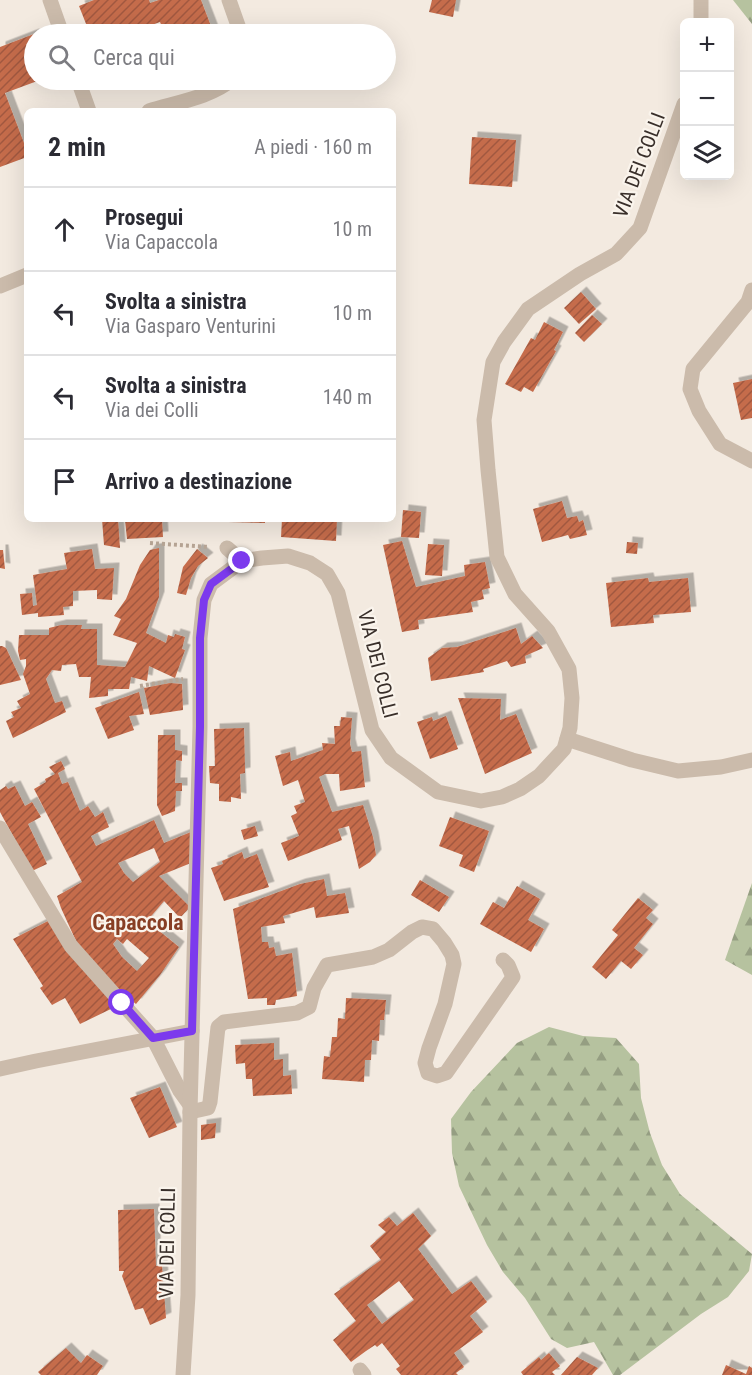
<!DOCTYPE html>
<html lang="it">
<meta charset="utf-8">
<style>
body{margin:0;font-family:"Roboto Condensed",sans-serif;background:#f2f2f3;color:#2b2b33}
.controls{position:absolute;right:18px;top:18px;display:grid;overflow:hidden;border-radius:9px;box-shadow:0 6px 24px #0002}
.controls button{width:54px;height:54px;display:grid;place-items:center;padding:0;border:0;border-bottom:2px solid #e1e1e2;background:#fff;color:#2b2b33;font:30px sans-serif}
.stop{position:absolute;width:18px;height:18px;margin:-14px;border:4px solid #7c3aed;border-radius:50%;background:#fff}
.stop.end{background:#7c3aed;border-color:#fff;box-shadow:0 2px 6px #0008}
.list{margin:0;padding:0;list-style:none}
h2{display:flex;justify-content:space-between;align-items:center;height:78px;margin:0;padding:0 24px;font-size:26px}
h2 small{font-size:20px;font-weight:400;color:#7c7c81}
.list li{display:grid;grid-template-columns:39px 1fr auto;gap:18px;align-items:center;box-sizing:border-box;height:84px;padding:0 24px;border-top:2px solid #e1e1e2}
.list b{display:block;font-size:22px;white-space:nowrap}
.list p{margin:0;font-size:20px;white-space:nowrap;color:#7c7c81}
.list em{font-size:20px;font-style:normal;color:#7c7c81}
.icon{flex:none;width:33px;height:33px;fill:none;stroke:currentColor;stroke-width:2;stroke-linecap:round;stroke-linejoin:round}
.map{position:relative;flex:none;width:752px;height:1375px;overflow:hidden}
.search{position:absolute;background:#fff;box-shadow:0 6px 24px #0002;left:24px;top:24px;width:372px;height:66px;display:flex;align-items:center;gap:15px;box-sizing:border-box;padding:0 21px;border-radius:33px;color:#7c7c81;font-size:22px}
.panel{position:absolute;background:#fff;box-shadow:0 6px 24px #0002;left:24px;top:108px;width:372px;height:414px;border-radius:9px}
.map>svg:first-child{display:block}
</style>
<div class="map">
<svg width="752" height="1375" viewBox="0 0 752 1375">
<defs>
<pattern id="forest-firs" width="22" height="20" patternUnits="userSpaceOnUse" patternTransform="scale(1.5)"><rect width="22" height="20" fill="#b6c29f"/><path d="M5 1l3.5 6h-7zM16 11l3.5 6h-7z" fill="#959e82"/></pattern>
<pattern id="building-hatch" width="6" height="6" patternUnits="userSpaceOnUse" patternTransform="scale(1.5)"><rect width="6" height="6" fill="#c56c4c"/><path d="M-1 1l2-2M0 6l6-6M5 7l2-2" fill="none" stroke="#a1593f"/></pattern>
<filter id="shadow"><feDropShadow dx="5.5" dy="-5.5" stdDeviation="0" flood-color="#0004"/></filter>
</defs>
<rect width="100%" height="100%" fill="#f3eae0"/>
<g fill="url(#forest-firs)">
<polygon points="733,0 752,0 752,24"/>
<polygon points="752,883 752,975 725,960"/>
<polygon points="549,1027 583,1036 616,1038 639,1064 641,1098 650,1133 662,1165 680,1194 752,1254 749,1271 728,1297 701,1314 620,1375 613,1375 594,1342 567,1348 551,1339 525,1298 503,1272 487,1245 459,1186 452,1153 451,1119 471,1092 517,1043"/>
</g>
<g fill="url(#building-hatch)" fill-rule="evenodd" filter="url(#shadow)">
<polygon points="94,0 149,0 150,3 159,0 201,0 214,34 165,34 160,22 127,34 90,34 79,6"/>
<polygon points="432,0 456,0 453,17 429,12"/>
<polygon points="34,34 34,80 40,80 5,93 27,151 27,157 0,167 0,47"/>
<polygon points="472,137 516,140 512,187 469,184"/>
<polygon points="581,292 596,309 579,324 564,308"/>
<polygon points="592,315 602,324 584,342 575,333"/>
<polygon points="544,322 563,332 554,350 556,351 533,392 524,387 521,392 505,384 531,338 535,340"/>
<polygon points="752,379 752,418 741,420 733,383"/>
<polygon points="562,501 567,518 577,516 579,522 583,520 587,535 570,539 568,535 542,542 533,509"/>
<polygon points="403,510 421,512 419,538 401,537"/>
<polygon points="102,519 118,519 120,548 104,545"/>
<polygon points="135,519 162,519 163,537 127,539 125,520"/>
<polygon points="228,519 265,519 265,523 228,522"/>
<polygon points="282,519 337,519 336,541 281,537"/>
<polygon points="402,541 416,587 465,576 464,565 485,562 490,588 482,590 484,599 471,602 473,612 418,620 419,629 402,632 383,545"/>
<polygon points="627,542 638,543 637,554 626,553"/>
<polygon points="428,544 444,545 442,576 425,575"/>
<polygon points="159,548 159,597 146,633 166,643 168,635 174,637 175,634 185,637 182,649 185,650 175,678 149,666 147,681 131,677 129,689 108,689 108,696 89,698 91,677 79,677 76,664 62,665 61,671 52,670 46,679 55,703 62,701 66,712 13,738 6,721 14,717 11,712 21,708 17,701 30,694 23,674 26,666 26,659 20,660 18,651 19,635 49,635 49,628 61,625 82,625 81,629 97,629 97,665 125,667 137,643 113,635 121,619 114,616 126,599 140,565 150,550"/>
<polygon points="92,549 95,569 114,568 112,600 97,599 97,590 73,591 73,606 63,607 64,615 38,617 38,613 22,615 20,594 32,593 33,606 37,605 33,575 67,569 64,553"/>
<polygon points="197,549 208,558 198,566 191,578 186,595 177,593 183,567"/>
<polygon points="0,550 3,550 5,569 0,568"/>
<polygon points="648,578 649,582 688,578 691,612 653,615 654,623 611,627 606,583"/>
<polygon points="516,628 521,644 532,636 543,648 525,656 526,663 511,667 507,661 483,669 484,672 431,681 428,658 442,648 457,647"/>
<polygon points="0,646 2,646 6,648 21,680 0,685"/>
<polygon points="170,683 182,684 183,710 150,715 144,688"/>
<polygon points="139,692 144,714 129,716 134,730 108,739 95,708"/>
<polygon points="458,698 501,699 500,720 516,714 532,753 485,774"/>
<polygon points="446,716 458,749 430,759 417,722 432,717 433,721"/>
<polygon points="341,717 352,718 350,744 352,752 361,751 365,787 340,791 339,774 325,774 319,777 332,812 363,805 373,837 376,855 370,862 359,869 349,826 338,829 342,840 288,861 281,843 299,836 291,816 297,813 294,806 305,802 298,780 283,786 275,756 290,752 291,761 323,750 322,743 335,744 334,726 340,726"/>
<polygon points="244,728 245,767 245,773 240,774 241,799 231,797 231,802 219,801 219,784 210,783 209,766 215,766 214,729"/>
<polygon points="158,735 175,735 175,750 182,751 182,761 176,760 175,783 182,783 182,791 176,791 175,811 162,816 157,805"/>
<path d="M61 761 65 769 58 773 62 784 68 782 80 811 88 806 95 817 103 812 109 827 91 836 96 846 154 820 164 843 191 832V863L159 876 190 907 180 918 164 901 147 921 179 947 160 975 136 1004 98 973 76 941 61 908 57 896 82 882 34 789 46 782 45 779 55 774 49 767ZM154 848 160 862 133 882 124 873 118 863ZM117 939 123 944 127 939 149 958 137 971 122 957 113 944Z"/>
<polygon points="6,786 8,789 15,786 25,806 32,802 41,817 28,824 47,864 32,871 0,812 0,790"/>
<polygon points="450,817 489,831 474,872 459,866 463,855 439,846"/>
<polygon points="255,826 258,836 244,840 241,830"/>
<polygon points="242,852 244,859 257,854 269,887 224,901 211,868 223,864 222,861"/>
<polygon points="324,879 327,896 345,893 349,913 316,918 314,907 283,916 285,923 261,927 262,942 268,942 269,948 274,947 276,956 292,953 297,996 276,1000 275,1005 267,1005 267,998 248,999 233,909 300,884"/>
<polygon points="420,880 449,897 439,912 411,895"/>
<polygon points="517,886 540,899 528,920 544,929 531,952 480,924 493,902 504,908"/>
<polygon points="638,898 653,910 646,918 653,924 634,948 643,955 631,969 621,961 606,979 592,967 618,935 612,930"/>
<polygon points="48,921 117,1006 80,1024 65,998 52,1005 40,988 43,986 13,939"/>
<polygon points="346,998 386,1000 384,1020 380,1020 379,1041 372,1040 371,1060 365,1060 364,1082 322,1079 324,1056 330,1057 332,1037 337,1037 338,1018 345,1019"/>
<polygon points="274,1043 274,1060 283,1059 283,1076 291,1075 292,1094 253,1096 252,1079 246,1079 245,1063 236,1064 235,1045"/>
<polygon points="160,1087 177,1127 149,1138 130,1098"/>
<polygon points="216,1123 215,1138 201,1140 201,1125"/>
<polygon points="154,1209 156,1266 162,1265 166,1318 150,1325 143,1308 135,1310 122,1276 124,1271 119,1271 118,1210"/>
<path d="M413 1213 431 1236 418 1249 452 1294 471 1281 487 1302 470 1316 483 1332 454 1353 464 1367 456 1373 458 1375H401L396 1369 400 1366 382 1343 377 1347 375 1345 366 1351 351 1362 333 1340 356 1321 334 1294 381 1260 370 1246 386 1232 378 1225 389 1217 397 1226ZM399 1281 414 1300 382 1324 367 1305Z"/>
<polygon points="66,1348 81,1363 87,1355 103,1366 97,1375 41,1375 38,1372"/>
<polygon points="549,1353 560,1366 552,1372 555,1375 523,1375 521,1372 539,1357 541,1360"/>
<polygon points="577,1357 598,1368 592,1375 561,1375"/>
<polygon points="726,1365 746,1374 749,1366 752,1368 752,1375 722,1375"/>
</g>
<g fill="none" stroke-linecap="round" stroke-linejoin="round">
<g stroke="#b7a595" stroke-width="4" stroke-dasharray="3 3" stroke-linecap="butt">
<polyline points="150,543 209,547"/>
<polyline points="140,686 183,679"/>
</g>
<g stroke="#cbbbab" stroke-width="15">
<polyline points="50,0 62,34"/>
<polyline points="229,0 241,34"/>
<polyline points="701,22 701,0"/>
<polyline points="78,80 89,111"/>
<path d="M149 111C174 103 212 97 231 80"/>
<polyline points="0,286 27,275"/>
<polyline points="752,290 748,302 693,369 690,389 699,411 720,444 752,461"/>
<polyline points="227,548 242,561"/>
<polyline points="567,739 632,760 678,771 721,767 752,760"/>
<polyline points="0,828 71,946 153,1038 180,1091 190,1105"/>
<polyline points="0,1069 36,1061 192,1031"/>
<polyline points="190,1112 208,1108 210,1102 218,1027 224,1022 297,1013 309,1007 314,988 327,965 373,957 389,950 412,932 422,927 433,929 444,942 452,955 454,964 445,1004 429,1048 425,1063 428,1073 437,1076 446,1073 513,977 508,965 503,960"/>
<polyline points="360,1370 364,1375"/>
<polyline points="183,1375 188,1295 190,1112 200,727 200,638 204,600 211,584 242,561 262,558 288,556 310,563 327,574 338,593 372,730 391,758 438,792 481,801 502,797 520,789 539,776 564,749 570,728 572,698 569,669 548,631 515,594 497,557 488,470 484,420 493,362 504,342 528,309 580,274 616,254 640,228 684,104"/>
</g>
</g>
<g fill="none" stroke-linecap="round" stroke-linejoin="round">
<polyline stroke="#7c3aed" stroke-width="8" points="122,1003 153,1038 192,1031 200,727 200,638 204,600 211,584 242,561"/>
</g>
<g text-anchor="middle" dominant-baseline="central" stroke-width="4.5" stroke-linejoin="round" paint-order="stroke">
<g font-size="20" fill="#392f2a" stroke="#faf4ec">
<text transform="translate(639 165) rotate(-69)">VIA DEI COLLI</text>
<text transform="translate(378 664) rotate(76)">VIA DEI COLLI</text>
<text transform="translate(167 1243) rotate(-89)">VIA DEI COLLI</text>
</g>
<g font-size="22" font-weight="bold" fill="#883e24" stroke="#faf4ec">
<text x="138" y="922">Capaccola</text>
</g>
</g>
</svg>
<div class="controls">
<button>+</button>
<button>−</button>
<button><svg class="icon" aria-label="layers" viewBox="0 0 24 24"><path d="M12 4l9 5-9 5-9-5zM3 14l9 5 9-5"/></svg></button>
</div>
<div class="stop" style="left:122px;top:1003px"></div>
<div class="stop end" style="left:242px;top:561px"></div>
<div class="search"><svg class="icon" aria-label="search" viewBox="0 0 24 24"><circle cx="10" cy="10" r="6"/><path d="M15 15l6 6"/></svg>Cerca qui</div>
<section class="panel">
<h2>2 min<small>A piedi · 160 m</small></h2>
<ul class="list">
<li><svg class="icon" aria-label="ahead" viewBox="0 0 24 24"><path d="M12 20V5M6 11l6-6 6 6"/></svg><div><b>Prosegui</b><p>Via Capaccola</p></div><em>10 m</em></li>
<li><svg class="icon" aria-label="left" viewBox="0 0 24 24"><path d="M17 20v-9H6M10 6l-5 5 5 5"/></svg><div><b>Svolta a sinistra</b><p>Via Gasparo Venturini</p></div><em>10 m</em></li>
<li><svg class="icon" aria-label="left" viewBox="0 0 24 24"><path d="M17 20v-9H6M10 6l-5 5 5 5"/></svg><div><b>Svolta a sinistra</b><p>Via dei Colli</p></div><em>140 m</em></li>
<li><svg class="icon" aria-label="arrive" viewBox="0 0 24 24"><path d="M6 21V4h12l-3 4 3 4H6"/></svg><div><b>Arrivo a destinazione</b></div></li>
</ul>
</section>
</div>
